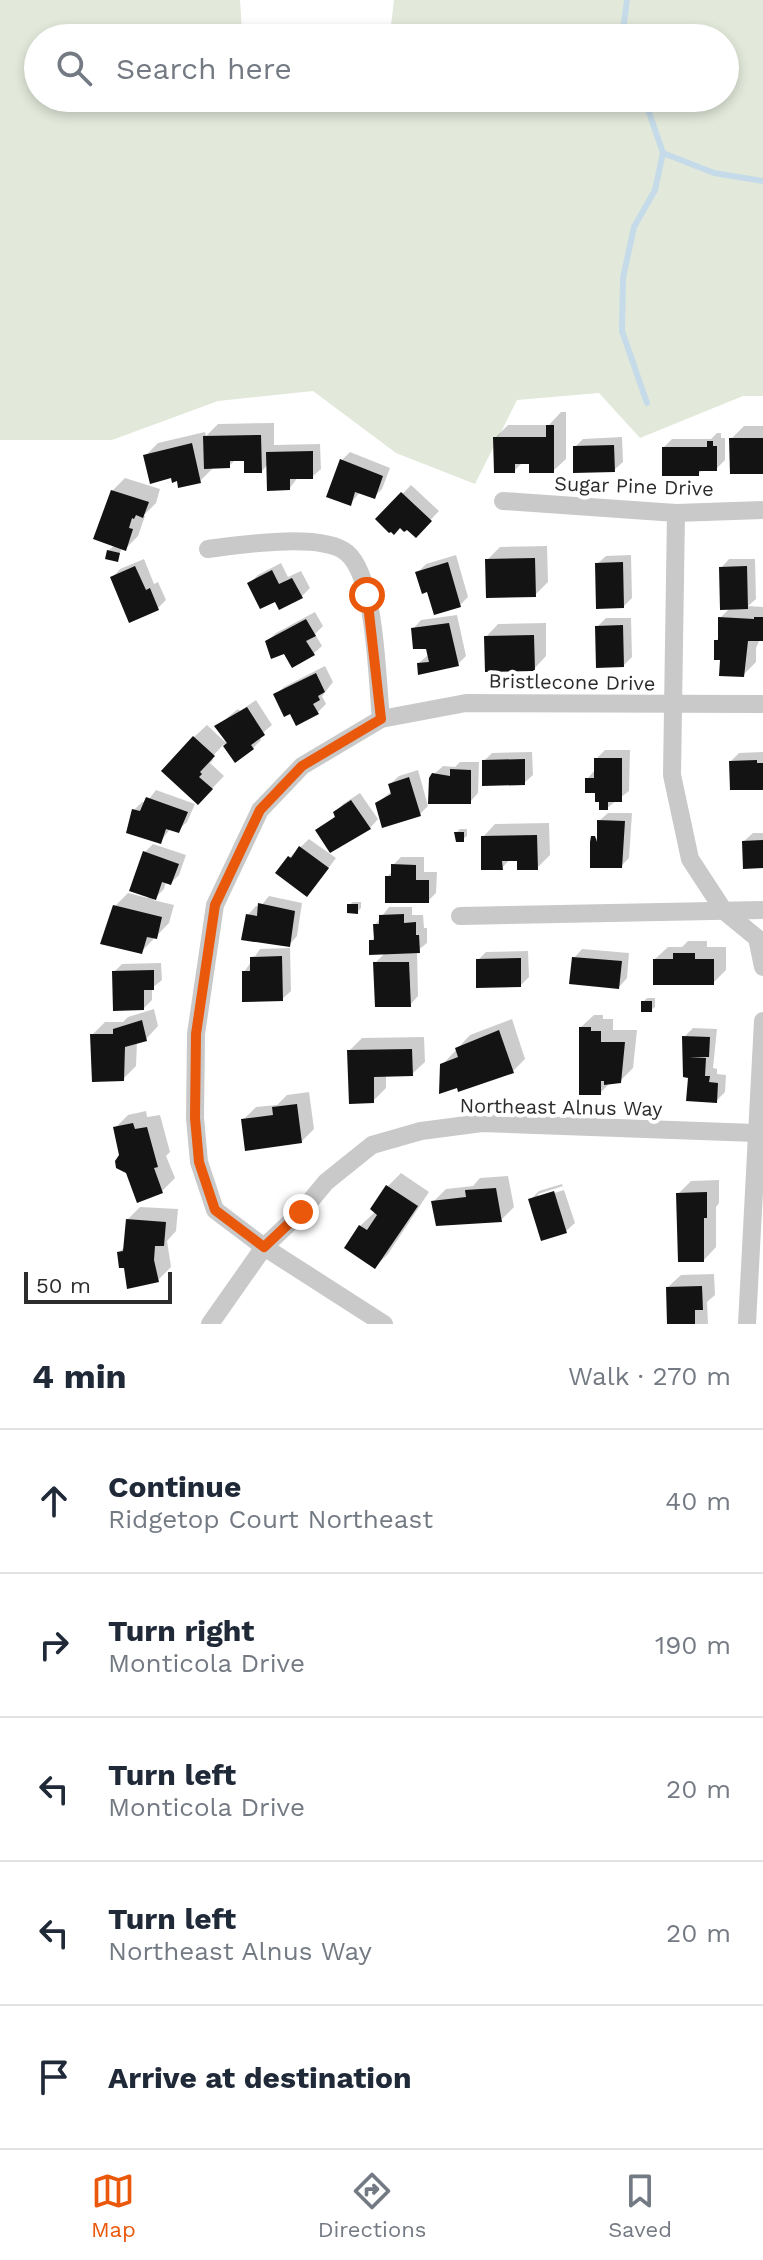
<!DOCTYPE html>
<meta charset="utf-8">
<style>
body{margin:0;font-family:"Work Sans",sans-serif;background:#f2f2f3;color:#1f2937}
.scale{position:absolute;left:24px;bottom:20px;width:148px;box-sizing:border-box;padding-left:8px;border:4px solid #2c2c2c;border-top:0;font-size:22px;line-height:28px;white-space:nowrap;color:#2c2c2c;-webkit-text-stroke:6px #fff;paint-order:stroke}
.stop{position:absolute;width:24px;height:24px;margin:-18px;border:6px solid #ea580c;border-radius:50%;background:#fff}
.stop.end{background:#ea580c;border-color:#fff;box-shadow:0 2px 8px #0008}
.list{margin:0;padding:0;list-style:none}
h2{display:flex;justify-content:space-between;align-items:center;height:104px;margin:0;padding:0 32px;font-size:34px}
h2 small{font-size:26px;font-weight:400;color:#747a83}
.list li{display:grid;grid-template-columns:52px 1fr auto;gap:24px;align-items:center;box-sizing:border-box;height:144px;padding:0 32px;border-top:2px solid #e0e1e3}
.list b{display:block;font-size:30px;white-space:nowrap}
.list p{margin:0;font-size:26px;white-space:nowrap;color:#747a83}
.list em{font-size:26px;font-style:normal;color:#747a83}
.icon{flex:none;width:44px;height:44px;fill:none;stroke:currentColor;stroke-width:2;stroke-linecap:round;stroke-linejoin:round}
.map{position:relative;flex:none;width:763px;height:1324px;overflow:hidden}
.search{position:absolute;background:#fff;box-shadow:0 4px 12px #0003;left:24px;right:24px;top:24px;height:88px;display:flex;align-items:center;gap:20px;box-sizing:border-box;padding:0 28px;border-radius:44px;color:#747a83;font-size:30px}
.sheet{height:824px;background:#fff}
nav{display:flex;justify-content:space-around;align-items:center;box-sizing:border-box;height:112px;border-top:2px solid #e0e1e3;background:#fff;font-size:22px;color:#747a83}
nav a{display:grid;justify-items:center;gap:4px}
nav .on{color:#ea580c}
.map>svg:first-child{display:block}
</style>
<div class="map">
<svg width="763" height="1324" viewBox="0 0 763 1324">
<rect width="100%" height="100%" fill="#fff"/>
<path fill="#e2e9da" fill-rule="evenodd" d="M0 0H240L242 31 390 34 394 0H763V396H743L640 438 599 393 517 400 475 484 396 453 313 391 218 401 112 440H0ZM38 38H725V98H38Z"/>
<g fill="#0003" fill-rule="evenodd">
<polygon points="561,412 566,412 566,459 553,471 531,462 523,462 514,471 495,438 508,425 549,425"/>
<polygon points="274,423 274,445 320,444 321,469 312,477 298,477 290,488 268,464 262,471 246,459 236,459 229,466 213,468 200,481 178,479 145,456 158,443 205,432 206,436 218,424"/>
<polygon points="744,426 763,426 763,472 731,439"/>
<polygon points="717,433 721,433 721,438 725,438 725,460 716,469 704,469 698,474 664,447 672,439 711,439"/>
<polygon points="622,437 623,462 614,470 575,447 583,439"/>
<polygon points="350,452 390,468 382,489 374,497 360,492 351,503 342,460"/>
<polygon points="125,478 160,489 156,503 143,516 145,516 138,536 125,549 122,548 117,560 108,551 115,545 112,491"/>
<polygon points="411,485 439,511 416,535 407,527 378,519"/>
<polygon points="547,546 548,582 535,595 487,560 500,547"/>
<polygon points="456,555 468,597 460,605 429,590 417,573 426,564"/>
<polygon points="631,555 632,598 624,606 597,564 606,556"/>
<polygon points="144,559 154,584 158,582 166,600 158,608 112,578 120,569"/>
<polygon points="729,559 755,559 756,599 748,606 763,607 763,639 760,639 756,648 756,662 743,675 722,658 716,641 720,637 720,618 731,607 721,568"/>
<polygon points="281,563 288,577 301,571 310,588 301,597 276,600 249,584 258,575"/>
<polygon points="315,612 323,626 315,634 322,646 313,654 285,652 267,641 276,633"/>
<polygon points="457,615 466,656 458,664 419,663 428,655 428,646 413,629 421,620"/>
<polygon points="606,618 631,618 632,657 624,665 597,627"/>
<polygon points="546,623 546,656 534,669 486,637 498,624"/>
<polygon points="325,666 333,682 322,696 326,704 317,713 291,712 276,695 284,687"/>
<polygon points="256,700 272,725 259,736 261,740 253,748 236,760 224,744 211,758 213,760 210,763 224,776 198,803 194,737 207,725 226,743 217,726 238,709 240,711"/>
<polygon points="605,750 630,750 629,791 607,808 587,779 596,769 596,759"/>
<polygon points="532,752 533,775 524,783 484,761 492,753"/>
<polygon points="763,752 763,788 731,761 739,753"/>
<polygon points="460,762 479,762 478,793 470,802 430,778 443,766 455,767"/>
<polygon points="418,770 428,806 420,814 377,803 392,791 390,784 399,776"/>
<polygon points="156,790 195,804 187,822 178,830 171,828 160,842 134,810 142,802 146,803"/>
<polygon points="360,793 378,819 370,828 331,850 317,831 337,815 335,813 343,804"/>
<polygon points="608,813 632,813 629,858 621,866 592,843 599,836 599,821"/>
<polygon points="549,823 550,855 537,868 518,859 510,859 502,868 483,837 495,824"/>
<polygon points="460,829 467,829 467,836 463,839 456,833"/>
<polygon points="753,833 763,833 763,866 744,841"/>
<polygon points="309,839 336,858 315,886 278,873 290,857"/>
<polygon points="153,844 186,855 179,875 171,883 166,881 164,889 153,900 174,905 169,923 142,951 115,906 128,893 148,898 145,852"/>
<polygon points="401,857 424,857 424,872 437,872 436,893 428,901 387,877 393,871 393,865"/>
<polygon points="269,896 302,903 297,936 289,945 248,915 256,906 260,907"/>
<polygon points="353,902 361,902 361,908 357,912 349,905"/>
<polygon points="389,907 412,907 412,915 423,915 424,928 427,928 427,943 417,951 418,996 410,1005 375,963 386,952 371,941 376,936 375,925"/>
<polygon points="688,941 707,941 707,947 726,947 726,970 713,983 655,959 668,947 682,947"/>
<polygon points="290,948 291,991 282,999 244,972 260,949"/>
<polygon points="582,949 629,953 627,978 619,987 574,958"/>
<polygon points="528,951 529,977 521,985 478,960 486,952"/>
<polygon points="161,963 162,980 152,988 152,1000 144,1008 114,972 122,964"/>
<polygon points="647,998 655,998 655,1007 651,1010 643,1002"/>
<polygon points="154,1009 158,1026 146,1039 137,1042 136,1066 123,1079 92,1035 105,1022 123,1022 128,1017"/>
<polygon points="594,1015 603,1015 603,1019 613,1019 613,1030 637,1030 633,1068 620,1081 610,1083 600,1093 581,1027"/>
<polygon points="512,1019 525,1059 513,1071 442,1065 470,1035"/>
<polygon points="693,1028 717,1029 713,1068 717,1069 717,1074 726,1075 725,1092 716,1101 690,1076 684,1037"/>
<polygon points="424,1037 425,1062 412,1074 386,1075 386,1088 373,1101 349,1051 362,1038"/>
<polygon points="309,1092 314,1129 301,1142 243,1120 256,1107 277,1105 287,1095"/>
<polygon points="146,1111 147,1117 160,1115 170,1152 166,1156 175,1178 162,1191 115,1128 128,1115"/>
<polygon points="401,1173 429,1192 388,1254 375,1267 360,1226 376,1211 372,1209 388,1186"/>
<polygon points="508,1176 514,1207 501,1220 433,1202 446,1189 473,1186 480,1178"/>
<polygon points="719,1180 719,1203 716,1207 716,1247 704,1260 678,1194 691,1181"/>
<path d="M562 1184 575 1223 566 1231 530 1200 539 1191ZM563 1186 564 1190 538 1198V1194Z"/>
<polygon points="140,1207 178,1209 176,1231 167,1241 171,1267 158,1280 119,1252 126,1246 127,1220"/>
<polygon points="714,1274 715,1295 707,1302 708,1324 669,1324 668,1287 681,1275"/>
</g>
<g fill="none" stroke-linecap="round" stroke-linejoin="round">
<g stroke="#c6dbe9" stroke-width="6">
<polyline points="622,38 627,0"/>
<polyline points="644,98 663,153 655,190 634,227 623,278 622,331 647,403"/>
<polyline points="663,153 714,173 763,181"/>
</g>
</g>
<g fill="#131313">
<polygon points="546,425 554,425 554,473 529,473 529,464 515,464 515,473 494,473 493,437 546,437"/>
<polygon points="261,435 262,473 244,473 244,461 230,461 230,468 204,469 203,436"/>
<polygon points="729,438 763,438 763,474 730,474"/>
<polygon points="707,441 713,441 713,446 717,446 717,471 699,471 699,476 662,476 662,447 707,447"/>
<polygon points="192,443 201,483 178,488 177,481 172,483 171,478 150,484 143,455"/>
<polygon points="614,445 615,472 573,473 573,446"/>
<polygon points="313,451 313,479 290,479 290,490 267,491 266,452"/>
<polygon points="340,459 383,476 375,499 355,492 351,506 326,497"/>
<polygon points="111,490 149,502 143,518 136,515 134,519 132,518 129,528 133,529 126,551 93,539"/>
<polygon points="401,492 432,521 416,538 407,530 404,532 400,528 394,535 391,532 389,533 375,519"/>
<polygon points="107,550 120,553 118,562 105,559"/>
<polygon points="535,558 536,597 486,598 485,559"/>
<polygon points="448,562 461,607 434,615 427,592 422,594 415,572"/>
<polygon points="623,562 624,608 596,609 595,563"/>
<polygon points="135,566 146,590 150,588 159,610 129,623 110,577"/>
<polygon points="747,566 748,609 720,610 719,567"/>
<polygon points="272,570 279,584 292,578 303,598 279,610 275,602 260,609 247,583"/>
<polygon points="718,617 754,619 754,617 763,617 763,641 748,641 744,677 719,676 720,660 714,660 714,640 718,640"/>
<polygon points="306,619 316,636 306,641 315,655 292,668 284,654 271,659 265,641"/>
<polygon points="449,623 459,666 418,675 417,663 429,662 426,649 413,649 411,628"/>
<polygon points="623,625 624,667 596,668 595,626"/>
<polygon points="534,635 535,671 485,672 484,636"/>
<polygon points="316,673 325,692 318,696 320,700 313,704 319,714 296,726 290,714 284,717 273,694"/>
<polygon points="247,707 265,735 251,745 254,749 235,763 223,746 227,743 214,726"/>
<polygon points="193,736 215,756 200,772 202,774 199,777 213,789 198,805 161,771"/>
<polygon points="594,758 622,758 622,802 608,802 608,810 599,810 599,802 595,802 595,793 585,793 585,778 594,778"/>
<polygon points="525,759 525,785 482,786 482,760"/>
<polygon points="757,760 757,763 763,763 763,790 730,790 729,761"/>
<polygon points="450,769 471,770 471,804 428,804 429,778 432,773 450,776"/>
<polygon points="409,777 421,816 382,828 375,803 391,794 388,784"/>
<polygon points="146,797 188,812 179,833 166,829 161,844 126,833 132,809 140,811"/>
<polygon points="351,800 371,829 330,853 315,830 335,817 333,812"/>
<polygon points="597,820 625,821 622,868 590,868 590,842 591,836 595,836 597,842"/>
<polygon points="454,832 464,832 464,842 456,842"/>
<polygon points="537,835 538,870 517,870 517,861 502,861 503,870 481,870 481,836"/>
<polygon points="763,840 763,868 743,869 742,841"/>
<polygon points="299,846 329,868 307,897 275,873 288,856 291,858"/>
<polygon points="143,851 179,864 171,885 162,882 156,900 129,891"/>
<polygon points="391,864 416,865 416,880 429,880 429,903 385,903 385,876 391,876"/>
<polygon points="258,903 295,911 290,947 241,940 246,914 257,916"/>
<polygon points="347,904 358,904 358,914 347,913"/>
<polygon points="113,905 162,917 157,939 147,937 142,954 100,944"/>
<polygon points="404,914 404,923 416,922 416,935 419,935 420,953 369,955 369,940 374,940 373,924 379,924 379,915"/>
<polygon points="673,953 695,953 695,959 714,959 714,985 653,985 653,959 673,959"/>
<polygon points="282,956 283,1001 242,1002 242,971 250,971 250,957"/>
<polygon points="572,957 622,961 619,989 569,984"/>
<polygon points="521,958 521,987 476,988 476,959"/>
<polygon points="373,962 409,962 411,1007 375,1007"/>
<polygon points="154,970 154,990 144,990 144,1010 113,1011 112,971"/>
<rect x="641" y="1001" width="11" height="11"/>
<polygon points="142,1020 147,1041 125,1047 124,1081 92,1082 90,1034 113,1034 113,1029"/>
<polygon points="579,1027 591,1027 591,1031 601,1031 601,1042 625,1042 621,1083 604,1085 604,1081 601,1081 601,1095 579,1095"/>
<polygon points="499,1030 514,1073 458,1092 457,1088 439,1094 440,1064 458,1057 455,1048"/>
<polygon points="682,1036 710,1037 709,1057 689,1057 706,1058 705,1076 710,1076 709,1082 718,1083 717,1103 686,1101 688,1078 683,1077"/>
<polygon points="412,1049 413,1076 374,1077 374,1103 349,1104 347,1050"/>
<polygon points="297,1104 302,1143 245,1151 241,1119 273,1115 272,1107"/>
<polygon points="133,1123 135,1129 147,1127 158,1167 154,1168 163,1193 137,1203 126,1173 116,1168 115,1161 119,1155 113,1127"/>
<polygon points="386,1185 418,1206 375,1269 344,1248 359,1225 367,1230 377,1215 370,1209"/>
<polygon points="496,1188 502,1222 436,1226 431,1201 466,1197 465,1190"/>
<polygon points="554,1191 567,1233 541,1241 528,1199"/>
<polygon points="707,1192 707,1218 704,1218 704,1262 678,1262 676,1193"/>
<polygon points="126,1219 166,1222 164,1246 155,1246 154,1260 159,1282 127,1289 124,1268 119,1268 117,1252 123,1251"/>
<polygon points="702,1286 703,1310 695,1310 695,1324 667,1324 666,1287"/>
</g>
<g fill="none" stroke-linecap="round" stroke-linejoin="round">
<g stroke="#c9c9c9" stroke-width="18">
<polyline points="503,501 676,513 763,510"/>
<polyline points="676,513 672,775 690,859 724,911 757,938 763,967"/>
<path d="M208 549C239 545 322 532 347 553 376 577 377 682 381 719"/>
<polyline points="460,916 763,910"/>
<polyline points="210,1324 264,1247 301,1212 326,1182 372,1145 421,1131 482,1123 755,1133"/>
<polyline points="384,1324 264,1247 215,1210 199,1162 195,1118 196,1034 215,905 260,810 302,766 381,719 466,703 763,704"/>
<polyline points="747,1324 763,1021"/>
</g>
</g>
<g fill="none" stroke-linecap="round" stroke-linejoin="round">
<polyline stroke="#ea580c" stroke-width="10" points="301,1212 264,1247 215,1210 199,1162 195,1118 196,1034 215,905 260,810 302,766 381,719 367,595"/>
</g>
<g text-anchor="middle" dominant-baseline="central" stroke-width="8" stroke-linejoin="round" paint-order="stroke">
<g font-size="20" fill="#2c2c2c" stroke="#fff">
<text transform="translate(634 486) rotate(2)">Sugar Pine Drive</text>
<text transform="translate(572 682) rotate(1)">Bristlecone Drive</text>
<text transform="translate(561 1107) rotate(1)">Northeast Alnus Way</text>
</g>
</g>
</svg>
<div class="scale">50 m</div>
<div class="stop" style="left:367px;top:595px"></div>
<div class="stop end" style="left:301px;top:1212px"></div>
<div class="search"><svg class="icon" aria-label="search" viewBox="0 0 24 24"><circle cx="10" cy="10" r="6"/><path d="M15 15l6 6"/></svg>Search here</div>
</div>
<section class="sheet">
<h2>4 min<small>Walk · 270 m</small></h2>
<ul class="list">
<li><svg class="icon" aria-label="ahead" viewBox="0 0 24 24"><path d="M12 20V5M6 11l6-6 6 6"/></svg><div><b>Continue</b><p>Ridgetop Court Northeast</p></div><em>40 m</em></li>
<li><svg class="icon" aria-label="right" viewBox="0 0 24 24"><path d="M7 20v-9h11M14 6l5 5-5 5"/></svg><div><b>Turn right</b><p>Monticola Drive</p></div><em>190 m</em></li>
<li><svg class="icon" aria-label="left" viewBox="0 0 24 24"><path d="M17 20v-9H6M10 6l-5 5 5 5"/></svg><div><b>Turn left</b><p>Monticola Drive</p></div><em>20 m</em></li>
<li><svg class="icon" aria-label="left" viewBox="0 0 24 24"><path d="M17 20v-9H6M10 6l-5 5 5 5"/></svg><div><b>Turn left</b><p>Northeast Alnus Way</p></div><em>20 m</em></li>
<li><svg class="icon" aria-label="arrive" viewBox="0 0 24 24"><path d="M6 21V4h12l-3 4 3 4H6"/></svg><div><b>Arrive at destination</b></div></li>
</ul>
</section>
<nav>
<a class="on"><svg class="icon" aria-label="map" viewBox="0 0 24 24"><path d="M3 6l6-2 6 2 6-2v14l-6 2-6-2-6 2zM9 4v14M15 6v14"/></svg>Map</a>
<a><svg class="icon" aria-label="directions" viewBox="0 0 24 24"><path d="M12 3l9 9-9 9-9-9zM9 14v-3h6M13 9l2 2-2 2"/></svg>Directions</a>
<a><svg class="icon" aria-label="saved" viewBox="0 0 24 24"><path d="M7 4h10v16l-5-4-5 4z"/></svg>Saved</a>
</nav>
